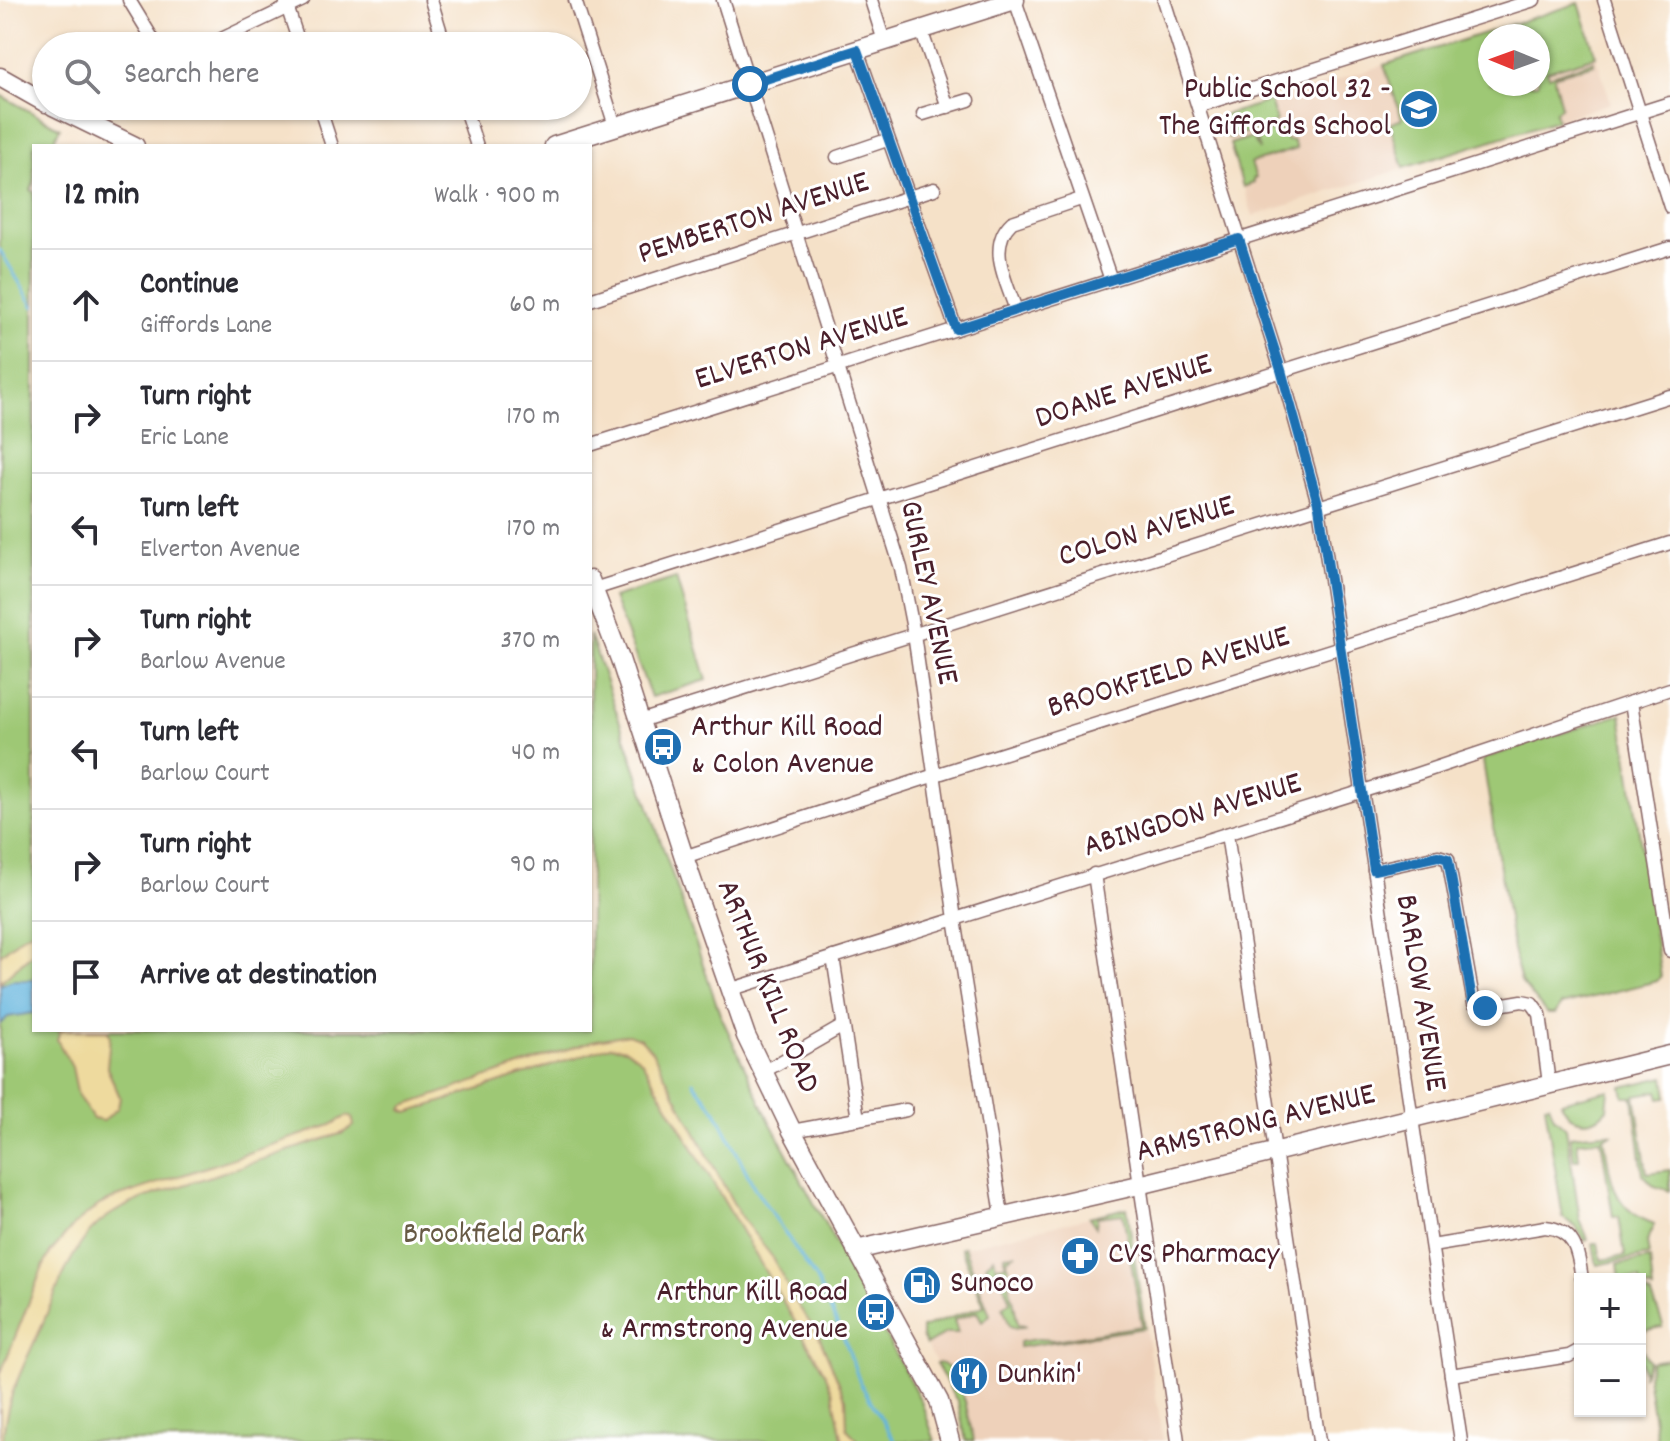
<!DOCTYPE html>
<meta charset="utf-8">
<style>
body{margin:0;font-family:Dekko,sans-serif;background:#f2f2f3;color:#2b2b33}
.controls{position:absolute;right:24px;bottom:24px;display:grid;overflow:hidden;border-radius:0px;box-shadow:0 2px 6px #0004}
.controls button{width:72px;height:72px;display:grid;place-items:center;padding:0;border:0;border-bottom:2px solid #e1e1e2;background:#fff;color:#2b2b33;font:40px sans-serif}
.compass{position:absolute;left:1478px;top:24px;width:72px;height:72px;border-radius:50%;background:#fff;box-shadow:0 2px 6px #0004;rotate:271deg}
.stop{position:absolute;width:24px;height:24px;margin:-18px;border:6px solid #1f6fb2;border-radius:50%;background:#fff}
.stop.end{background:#1f6fb2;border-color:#fff;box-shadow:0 2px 8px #0008}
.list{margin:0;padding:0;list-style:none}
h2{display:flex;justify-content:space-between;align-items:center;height:104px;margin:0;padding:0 32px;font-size:34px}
h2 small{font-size:26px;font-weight:400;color:#7c7c81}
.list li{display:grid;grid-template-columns:52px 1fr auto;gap:24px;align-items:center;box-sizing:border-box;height:112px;padding:0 32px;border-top:2px solid #e1e1e2}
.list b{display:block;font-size:30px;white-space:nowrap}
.list p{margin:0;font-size:26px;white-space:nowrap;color:#7c7c81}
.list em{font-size:26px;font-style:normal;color:#7c7c81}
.icon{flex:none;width:44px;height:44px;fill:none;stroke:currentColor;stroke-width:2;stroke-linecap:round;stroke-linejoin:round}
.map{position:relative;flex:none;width:1670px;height:1441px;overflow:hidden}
.search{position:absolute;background:#fff;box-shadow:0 2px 6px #0004;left:32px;top:32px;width:560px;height:88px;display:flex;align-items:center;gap:20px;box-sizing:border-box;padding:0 28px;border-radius:44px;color:#7c7c81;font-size:30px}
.panel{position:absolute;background:#fff;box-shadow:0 2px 6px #0004;left:32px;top:144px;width:560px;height:888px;border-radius:0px}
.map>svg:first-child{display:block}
</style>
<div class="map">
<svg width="1670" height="1441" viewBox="0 0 1670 1441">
<rect width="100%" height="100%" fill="#fff"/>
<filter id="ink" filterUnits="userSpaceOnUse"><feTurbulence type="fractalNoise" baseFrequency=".0125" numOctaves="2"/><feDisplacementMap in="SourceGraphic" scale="16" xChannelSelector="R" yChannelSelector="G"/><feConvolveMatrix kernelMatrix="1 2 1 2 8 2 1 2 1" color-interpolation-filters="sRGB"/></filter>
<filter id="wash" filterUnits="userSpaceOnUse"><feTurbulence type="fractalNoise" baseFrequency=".006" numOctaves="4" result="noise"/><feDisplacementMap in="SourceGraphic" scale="32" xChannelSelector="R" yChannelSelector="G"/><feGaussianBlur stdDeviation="1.8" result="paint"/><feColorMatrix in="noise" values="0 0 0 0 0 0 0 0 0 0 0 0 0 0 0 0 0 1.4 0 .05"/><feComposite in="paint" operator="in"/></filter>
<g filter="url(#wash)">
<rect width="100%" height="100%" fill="#f5e1c8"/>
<g fill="#eed1ba" fill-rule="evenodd">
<path d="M1579 3 1611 103 1253 216 1221 117ZM1490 36H1538V84H1490Z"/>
<polygon points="1127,1208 1163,1441 966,1441 958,1403 922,1337 922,1328 984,1306 961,1248"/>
</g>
<g fill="#9ec874" stroke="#747450" stroke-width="2" fill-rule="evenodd">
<path d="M1579 3 1596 56 1547 71 1549 76 1593 61 1594 64 1556 75 1554 78 1561 107 1555 112 1557 120 1404 168 1390 124 1402 119 1384 65ZM1490 36H1538V84H1490Z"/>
<polygon points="0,95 60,128 51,146 34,146 34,183 31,190 34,192 34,1030 590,1030 590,635 720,1014 769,1120 921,1401 935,1441 0,1441"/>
<polygon points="1270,101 1276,121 1273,124 1228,138 1221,116"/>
<polygon points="1275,129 1276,131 1283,129 1287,141 1293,140 1296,149 1251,163 1256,178 1253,179 1254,183 1243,187 1230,144 1252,137 1259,150 1256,136"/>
<polygon points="676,578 707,680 651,697 613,598"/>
<polygon points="1621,714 1661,977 1657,981 1561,1005 1555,1014 1547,1014 1521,982 1513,950 1483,761 1485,758"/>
<polygon points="1664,1077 1667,1097 1660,1098 1658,1091 1635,1095 1647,1173 1670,1170 1670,1191 1654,1186 1643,1174 1633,1097 1624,1097 1622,1087"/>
<path d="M1609 1090 1607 1109C1591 1128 1570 1123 1561 1102Z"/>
<polygon points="1549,1104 1554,1117 1566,1128 1580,1220 1588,1239 1585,1241 1576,1227 1563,1218 1545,1105"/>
<path d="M1605 1133 1613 1134 1604 1137C1611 1177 1610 1209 1655 1224L1647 1242 1649 1255 1597 1265 1593 1243H1598L1601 1260 1625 1256 1619 1217H1613L1601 1139 1577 1142 1579 1159 1574 1160 1570 1136Z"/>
<polygon points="1127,1208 1145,1328 1019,1347 1019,1342 1037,1339 1054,1340 1142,1326 1123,1214 1097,1217 1096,1227 1089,1217"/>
<polygon points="964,1247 990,1315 982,1321 977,1312 954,1320 958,1333 946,1333 926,1345 922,1337 922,1328 984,1306 961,1248"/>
<polygon points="1016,1254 1007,1259 1011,1296 1013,1299 1018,1325 1027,1326 1016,1328 1010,1326 1003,1307 1010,1301 998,1269 989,1271 986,1264 994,1257 996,1266 1005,1265 1005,1255"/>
<polygon points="1650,1259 1653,1290 1640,1284 1640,1279 1620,1279 1618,1264"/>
<polygon points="1640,1287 1652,1296 1663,1325 1663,1327 1643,1331 1642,1349 1649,1361 1643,1374 1640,1352"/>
<polygon points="1669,1359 1670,1441 1657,1441 1647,1376 1651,1362"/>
<polygon points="940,1363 952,1370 965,1401 974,1441 966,1441 958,1403 936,1364"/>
</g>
<g fill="#eeda9e" stroke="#9c7c64" stroke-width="2">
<polygon points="34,930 34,952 0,982 0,955 25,934"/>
<polygon points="60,1030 107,1030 110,1035 107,1068 120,1097 118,1108 103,1121 93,1119 78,1096 72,1067 57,1040"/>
<polygon points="628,1034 641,1039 652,1051 739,1214 773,1258 795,1301 819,1336 846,1399 847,1429 859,1441 844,1441 842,1438 833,1393 825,1373 641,1060 626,1049 610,1046 408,1113 402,1110 404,1106 592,1041"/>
<path d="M347 1116 352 1118 354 1125 343 1133 147 1197C124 1206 102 1216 86 1237 66 1263 55 1295 42 1325 26 1362 4 1400 3 1441H0V1375L42 1269 50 1253 74 1225 99 1205 117 1197 331 1125Z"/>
</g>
<polygon fill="#62b4dd" stroke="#566a84" stroke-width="2" points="12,980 34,980 34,1013 8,1017 0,1024 0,985"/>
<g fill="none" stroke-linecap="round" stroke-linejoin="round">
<g stroke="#62b4dd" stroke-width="3">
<polyline points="0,250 34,307"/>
<polyline points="693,1082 716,1111 754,1187 816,1279 846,1343 860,1383 895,1441"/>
</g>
</g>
</g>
<g filter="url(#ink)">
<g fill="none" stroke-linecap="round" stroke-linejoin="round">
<defs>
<g id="street">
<polyline points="129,0 157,46"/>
<polyline points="431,0 445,46"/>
<polyline points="575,0 615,126"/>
<polyline points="723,0 901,568 914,634 955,919 1002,1215"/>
<polyline points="871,0 884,41"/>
<polyline points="1015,0 1111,280"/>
<polyline points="1164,0 1281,370 1319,507 1461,1441"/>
<polyline points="1604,0 1670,207"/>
<polyline points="286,3 300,46"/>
<polyline points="921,30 948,107"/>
<polyline points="207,46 303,0"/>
<polyline points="857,50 956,329"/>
<polyline points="319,106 332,146"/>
<polyline points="464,106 477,146"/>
<polyline points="1198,106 1534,0"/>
<polyline points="923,114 969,100"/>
<polyline points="837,157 887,140"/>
<polyline points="590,300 934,189"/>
<path d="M1016 310C1007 283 986 246 1012 222L1081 199"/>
<polyline points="590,445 1670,103"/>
<polyline points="594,589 1670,248"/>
<polyline points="1631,702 1670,951"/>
<polyline points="640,721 1670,396"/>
<polyline points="1227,834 1319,1441"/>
<polyline points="684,857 935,775 1670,543"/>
<polyline points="1374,870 1438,856 1448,859 1474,1004 1481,1008 1522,1001 1532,1003 1540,1014 1549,1084"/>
<polyline points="1094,874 1178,1441"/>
<polyline points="833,957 858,1119"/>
<polyline points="729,990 1414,775 1670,689"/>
<polyline points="763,1072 843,1026"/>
<polyline points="792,1131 906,1110"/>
<path d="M1432 1246 1545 1227C1576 1230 1578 1253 1582 1279"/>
<polyline points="1451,1375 1569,1356 1580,1350"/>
</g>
<g id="secondary">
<polyline points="0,77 46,103"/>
<polyline points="53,106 135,146"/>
<polyline points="554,146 1015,0"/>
<polyline points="590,580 620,659 684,857 746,1036 792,1131 939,1401 950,1441"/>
<polyline points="856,1250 1139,1185 1670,1055"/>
</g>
</defs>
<use href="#street" stroke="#866362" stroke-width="15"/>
<use href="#secondary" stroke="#866362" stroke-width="21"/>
<use href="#street" stroke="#fff" stroke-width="12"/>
<use href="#secondary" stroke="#fff" stroke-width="18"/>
</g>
</g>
<g fill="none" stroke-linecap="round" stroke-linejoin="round" filter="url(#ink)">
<polyline stroke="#1f6fb2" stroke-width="10" points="750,84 857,50 956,329 1239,239 1281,370 1319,507 1374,870 1438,856 1448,859 1472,999 1477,1007 1485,1008"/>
</g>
<defs>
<symbol id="school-disc" viewBox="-11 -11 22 22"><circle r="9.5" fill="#1f6fb2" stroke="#fff"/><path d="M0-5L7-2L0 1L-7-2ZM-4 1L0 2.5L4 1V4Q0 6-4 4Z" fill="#fff"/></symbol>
<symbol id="bus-disc" viewBox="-11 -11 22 22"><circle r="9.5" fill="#1f6fb2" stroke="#fff"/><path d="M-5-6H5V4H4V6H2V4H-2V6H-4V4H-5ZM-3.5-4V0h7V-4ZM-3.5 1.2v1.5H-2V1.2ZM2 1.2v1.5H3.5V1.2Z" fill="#fff"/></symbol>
<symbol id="pharmacy-disc" viewBox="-11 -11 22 22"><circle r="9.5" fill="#1f6fb2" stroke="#fff"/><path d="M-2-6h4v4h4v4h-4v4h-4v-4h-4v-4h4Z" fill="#fff"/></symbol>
<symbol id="fuel-disc" viewBox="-11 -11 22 22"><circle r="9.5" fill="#1f6fb2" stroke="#fff"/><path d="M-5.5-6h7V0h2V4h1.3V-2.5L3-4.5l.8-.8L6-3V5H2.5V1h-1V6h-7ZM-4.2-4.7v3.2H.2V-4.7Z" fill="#fff"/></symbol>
<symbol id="restaurant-disc" viewBox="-11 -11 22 22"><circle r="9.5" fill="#1f6fb2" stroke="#fff"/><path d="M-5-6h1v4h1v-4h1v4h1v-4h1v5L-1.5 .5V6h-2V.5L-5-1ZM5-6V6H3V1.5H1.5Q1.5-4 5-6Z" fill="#fff"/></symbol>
</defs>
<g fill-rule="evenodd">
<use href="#school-disc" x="1397" y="87" width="44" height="44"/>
<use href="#bus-disc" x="641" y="725" width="44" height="44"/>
<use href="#pharmacy-disc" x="1058" y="1234" width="44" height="44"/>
<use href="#fuel-disc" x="900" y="1263" width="44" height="44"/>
<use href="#bus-disc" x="854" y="1290" width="44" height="44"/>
<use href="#restaurant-disc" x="947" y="1354" width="44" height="44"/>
</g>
<g text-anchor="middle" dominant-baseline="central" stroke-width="6" stroke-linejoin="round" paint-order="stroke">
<g font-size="32" fill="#4a1f2b" stroke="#fff" text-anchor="start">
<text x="1391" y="91" text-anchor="end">Public School 32 -<tspan x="1391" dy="37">The Giffords School</tspan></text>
<text x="691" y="729">Arthur Kill Road<tspan x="691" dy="37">&amp; Colon Avenue</tspan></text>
<text x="1108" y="1256">CVS Pharmacy</text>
<text x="950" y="1285">Sunoco</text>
<text x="848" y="1294" text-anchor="end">Arthur Kill Road<tspan x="848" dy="37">&amp; Armstrong Avenue</tspan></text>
<text x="997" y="1376">Dunkin'</text>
</g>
<g font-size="32" fill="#4a1f2b" stroke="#fff">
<text transform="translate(754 220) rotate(-18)">PEMBERTON AVENUE</text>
<text transform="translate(802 350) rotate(-17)">ELVERTON AVENUE</text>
<text transform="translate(1124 393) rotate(-18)">DOANE AVENUE</text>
<text transform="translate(1147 533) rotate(-17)">COLON AVENUE</text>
<text transform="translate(927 593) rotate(78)">GURLEY AVENUE</text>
<text transform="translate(1169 674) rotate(-17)">BROOKFIELD AVENUE</text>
<text transform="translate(1193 817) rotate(-17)">ABINGDON AVENUE</text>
<text transform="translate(766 987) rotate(68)">ARTHUR KILL ROAD</text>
<text transform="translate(1419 993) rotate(81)">BARLOW AVENUE</text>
<text transform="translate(1256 1125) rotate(-14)">ARMSTRONG AVENUE</text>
</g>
<g font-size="32" fill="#675a45" stroke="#fff">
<text x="494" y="1236">Brookfield Park</text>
</g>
</g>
</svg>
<div class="controls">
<button>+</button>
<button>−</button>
</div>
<svg class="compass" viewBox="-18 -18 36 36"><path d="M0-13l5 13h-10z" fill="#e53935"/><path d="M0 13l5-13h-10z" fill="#7c7c81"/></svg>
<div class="stop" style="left:750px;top:84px"></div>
<div class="stop end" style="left:1485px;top:1008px"></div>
<div class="search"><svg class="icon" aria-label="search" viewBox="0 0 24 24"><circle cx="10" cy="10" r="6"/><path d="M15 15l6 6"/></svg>Search here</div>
<section class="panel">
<h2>12 min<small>Walk · 900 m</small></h2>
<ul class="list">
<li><svg class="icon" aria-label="ahead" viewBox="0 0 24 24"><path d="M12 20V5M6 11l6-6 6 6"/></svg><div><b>Continue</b><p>Giffords Lane</p></div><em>60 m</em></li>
<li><svg class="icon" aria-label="right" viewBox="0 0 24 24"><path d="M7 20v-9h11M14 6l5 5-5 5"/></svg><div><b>Turn right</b><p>Eric Lane</p></div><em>170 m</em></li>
<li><svg class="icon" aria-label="left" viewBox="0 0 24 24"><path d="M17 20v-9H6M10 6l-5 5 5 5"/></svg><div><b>Turn left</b><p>Elverton Avenue</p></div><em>170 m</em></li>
<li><svg class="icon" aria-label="right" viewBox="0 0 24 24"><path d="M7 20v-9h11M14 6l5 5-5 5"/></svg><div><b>Turn right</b><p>Barlow Avenue</p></div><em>370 m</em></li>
<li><svg class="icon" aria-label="left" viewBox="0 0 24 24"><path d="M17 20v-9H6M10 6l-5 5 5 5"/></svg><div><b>Turn left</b><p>Barlow Court</p></div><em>40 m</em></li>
<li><svg class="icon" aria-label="right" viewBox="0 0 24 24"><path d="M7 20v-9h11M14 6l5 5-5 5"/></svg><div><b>Turn right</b><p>Barlow Court</p></div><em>90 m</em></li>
<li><svg class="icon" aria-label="arrive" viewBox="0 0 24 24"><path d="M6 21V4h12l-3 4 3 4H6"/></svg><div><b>Arrive at destination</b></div></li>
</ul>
</section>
</div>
